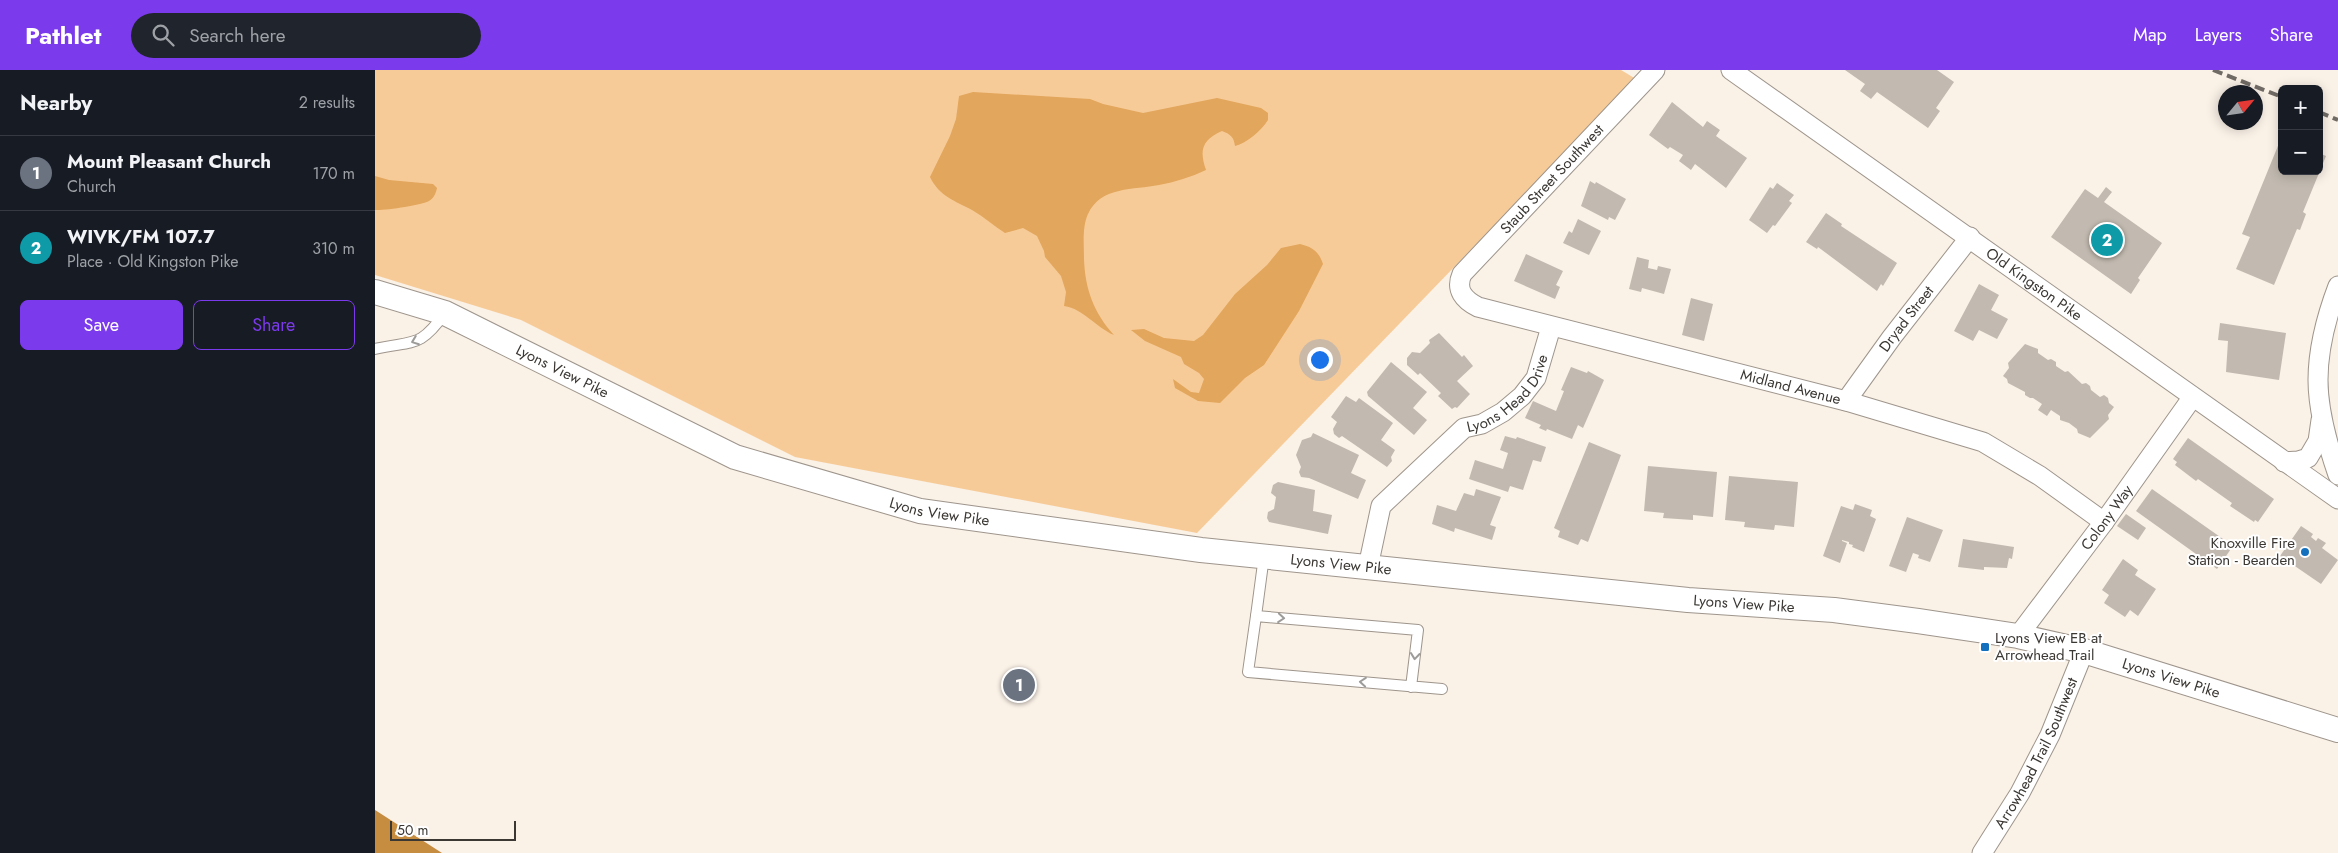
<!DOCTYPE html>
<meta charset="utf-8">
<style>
body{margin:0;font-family:Jost,sans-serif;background:#20242c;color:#f1f3f6}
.controls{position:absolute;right:15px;top:15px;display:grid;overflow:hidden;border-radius:8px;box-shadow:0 2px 12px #0003}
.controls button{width:45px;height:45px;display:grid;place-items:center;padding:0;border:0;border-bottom:1px solid #363941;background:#171b24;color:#f1f3f6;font:25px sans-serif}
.compass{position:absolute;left:1843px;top:15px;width:45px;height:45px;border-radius:50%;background:#171b24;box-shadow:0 2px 12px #0003;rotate:61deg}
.scale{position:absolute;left:15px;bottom:12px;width:126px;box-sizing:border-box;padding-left:5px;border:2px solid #3b3834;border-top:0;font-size:14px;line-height:18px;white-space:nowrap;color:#3b3834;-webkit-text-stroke:4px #fff;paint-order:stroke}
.you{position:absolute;left:944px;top:289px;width:18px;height:18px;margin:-12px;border:4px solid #fff;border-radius:50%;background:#1a73e8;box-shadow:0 0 0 8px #1a73e833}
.badge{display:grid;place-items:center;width:32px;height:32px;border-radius:50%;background:#7c3aed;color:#fff;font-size:16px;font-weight:700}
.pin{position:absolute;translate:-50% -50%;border:2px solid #fff;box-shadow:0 1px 5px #0006}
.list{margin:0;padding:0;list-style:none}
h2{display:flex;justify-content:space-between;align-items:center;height:65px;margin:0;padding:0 20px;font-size:21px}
h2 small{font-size:16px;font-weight:400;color:#9ea1a6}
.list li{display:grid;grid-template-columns:32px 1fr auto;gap:15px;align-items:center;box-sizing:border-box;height:75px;padding:0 20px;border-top:1px solid #363941}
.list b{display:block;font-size:19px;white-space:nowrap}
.list p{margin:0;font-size:16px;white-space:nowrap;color:#9ea1a6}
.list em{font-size:16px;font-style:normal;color:#9ea1a6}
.actions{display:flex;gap:10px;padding:15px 20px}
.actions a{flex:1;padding:11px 0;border:1px solid #7c3aed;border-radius:8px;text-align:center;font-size:18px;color:#7c3aed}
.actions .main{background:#7c3aed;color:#fff}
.icon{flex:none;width:28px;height:28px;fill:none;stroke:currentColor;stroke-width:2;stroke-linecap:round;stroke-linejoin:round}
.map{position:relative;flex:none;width:1963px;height:783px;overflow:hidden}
header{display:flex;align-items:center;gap:30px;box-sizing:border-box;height:70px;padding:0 25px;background:#7c3aed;color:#fff}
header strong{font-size:24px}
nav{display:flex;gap:28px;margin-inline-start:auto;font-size:18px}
.search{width:350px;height:45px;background:#20242c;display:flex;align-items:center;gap:12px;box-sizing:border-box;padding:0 18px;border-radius:28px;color:#9ea1a6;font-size:19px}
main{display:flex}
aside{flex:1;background:#171b24}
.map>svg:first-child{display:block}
</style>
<header>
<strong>Pathlet</strong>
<div class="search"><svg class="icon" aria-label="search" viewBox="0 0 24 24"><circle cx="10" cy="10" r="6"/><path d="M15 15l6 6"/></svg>Search here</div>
<nav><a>Map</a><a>Layers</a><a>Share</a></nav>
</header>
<main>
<aside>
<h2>Nearby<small>2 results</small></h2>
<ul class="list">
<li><span class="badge" style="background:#6b7280">1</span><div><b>Mount Pleasant Church</b><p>Church</p></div><em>170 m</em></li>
<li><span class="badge" style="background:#0f9aa8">2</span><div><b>WIVK/FM 107.7</b><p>Place · Old Kingston Pike</p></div><em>310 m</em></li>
</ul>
<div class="actions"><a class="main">Save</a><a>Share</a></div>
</aside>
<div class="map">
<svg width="1963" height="783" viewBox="0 0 1963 783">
<rect width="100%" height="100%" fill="#faf1e7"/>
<polygon fill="#f7cb98" points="0,0 1246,0 1261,9 822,463 420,387 146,250 0,205"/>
<g fill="#e2a65c">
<path d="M598 22 715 29 728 34 768 43 842 28 886 38 893 43V50C886 61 872 73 860 76 859 67 855 64 847 61 827 70 824 80 831 100 816 107 800 112 784 115 759 120 726 116 713 144 707 157 709 175 709 189 710 219 719 243 739 265 720 257 709 239 689 236L691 222 686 206 670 187 669 181 662 166 648 158 630 163C619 156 609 147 597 140 580 131 564 126 555 107L575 66 581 49 584 26Z"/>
<path d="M0 106 14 110 58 114 62 118C61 123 59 128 54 131 47 135 8 141 0 140Z"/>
<path d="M925 174C938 177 944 182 948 194L924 241 889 295 870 308 845 333 823 331 800 318 798 309 816 322 824 323 829 309 824 303 809 294 806 287 770 271 756 260 769 259 789 268 819 271 828 265 860 224 892 195 906 178Z"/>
</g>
<polygon fill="#c68c40" points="0,740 67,783 0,783"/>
<g fill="#c2bab0">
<polygon points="1470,0 1562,0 1579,12 1561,38 1565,41 1553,58 1502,22 1496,29 1485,21 1490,14"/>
<polygon points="1297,32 1328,57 1332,51 1345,60 1341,66 1372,88 1351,118 1320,94 1316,100 1304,91 1308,85 1295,77 1293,79 1274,65"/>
<polygon points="1907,66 1907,101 1944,101 1944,83 1951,86 1928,142 1931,144 1925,160 1922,159 1899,215 1861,199 1875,167 1867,164"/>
<polygon points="1215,111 1220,114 1221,112 1251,129 1240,150 1234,147 1233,150 1206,136"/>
<polygon points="1402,113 1419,125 1414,131 1417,133 1400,156 1398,155 1392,163 1374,150 1395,117 1398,119"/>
<polygon points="1731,117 1737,122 1729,132 1787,173 1763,208 1765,210 1756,224 1676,167 1710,119 1723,128"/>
<polygon points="1451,143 1467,154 1466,156 1522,193 1508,216 1506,214 1502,221 1443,177 1442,179 1431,172"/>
<polygon points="1203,149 1226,161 1214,185 1188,173 1194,161 1197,163"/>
<polygon points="1151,184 1188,201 1181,215 1185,217 1180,229 1139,211"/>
<polygon points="1262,187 1274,190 1273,198 1282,200 1283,196 1296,199 1289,224 1267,218 1266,222 1254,219"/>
<polygon points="1604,214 1624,225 1616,240 1633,249 1622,269 1604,260 1598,271 1579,261"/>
<polygon points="1316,228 1338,234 1329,271 1307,265"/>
<polygon points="1845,253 1911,263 1904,310 1851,302 1853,271 1843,270"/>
<polygon points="1064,263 1087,287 1089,285 1098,296 1082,311 1095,324 1082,338 1080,337 1077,339 1063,326 1066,323 1045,303 1043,305 1032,295 1032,288 1037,282 1045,283 1055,273 1054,270"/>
<polygon points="1650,274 1663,279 1663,283 1673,290 1676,289 1681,292 1681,296 1690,302 1693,301 1707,314 1711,313 1715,316 1716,320 1725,327 1729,325 1733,328 1734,333 1739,337 1733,345 1734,349 1715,368 1703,363 1702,359 1694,353 1685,350 1685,346 1676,340 1672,346 1663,340 1667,334 1658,328 1655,328 1650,325 1650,322 1633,313 1632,309 1628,306 1634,298 1633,293"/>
<polygon points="1016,292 1052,322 1038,338 1052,350 1039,365 993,326 992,322"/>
<polygon points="1196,297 1212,303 1213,301 1229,310 1208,358 1203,355 1197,369 1172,359 1171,361 1164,358 1166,355 1150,348 1158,331 1181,341 1189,321 1186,320"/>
<polygon points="971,326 981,332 984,328 1018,353 1006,370 1020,380 1016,387 1017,391 1012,397 967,366 964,368 959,364 958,359 962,352 956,347"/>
<polygon points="938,363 984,385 976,403 991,410 983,429 934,408 926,407 924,402 926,397 921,385 927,370 936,367"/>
<polygon points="1130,366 1141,369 1142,367 1171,377 1166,392 1158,390 1148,420 1135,416 1133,422 1094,409 1100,390 1128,399 1133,383 1125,380"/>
<polygon points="1813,368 1899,429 1883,452 1880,450 1879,452 1855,436 1857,433 1823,409 1821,411 1800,395 1802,392 1798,389"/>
<polygon points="1214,372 1246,385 1213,472 1206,469 1203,475 1183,467 1185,461 1179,458"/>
<polygon points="1273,396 1342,402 1338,447 1318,445 1318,450 1288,448 1289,443 1269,441"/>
<polygon points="1354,406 1423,412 1419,457 1400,455 1399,460 1369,457 1370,452 1350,450"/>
<polygon points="903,412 940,420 938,441 957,445 953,464 894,452 892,448 893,442 899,439 901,427 896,423 898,415"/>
<polygon points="1101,419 1126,427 1115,455 1121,457 1117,470 1080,458 1079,462 1057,454 1062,435 1081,441 1089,423 1099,426"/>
<polygon points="1777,419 1858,476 1842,499 1761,441"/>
<polygon points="1480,434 1497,440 1495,446 1501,449 1489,482 1477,477 1478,475 1474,474 1474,472 1467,470 1467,471 1472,473 1465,493 1448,486 1466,436 1478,440"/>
<polygon points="1751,444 1771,458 1763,470 1742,456"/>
<polygon points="1532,447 1568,460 1555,492 1543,488 1544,485 1538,483 1531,502 1514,496"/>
<polygon points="1926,456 1938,464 1936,467 1941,471 1943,468 1951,473 1947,478 1963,490 1946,514 1905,486"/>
<polygon points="1588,469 1639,477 1637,489 1634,488 1632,498 1609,497 1609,500 1583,497"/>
<polygon points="1748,489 1763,500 1760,505 1781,519 1763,546 1755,540 1750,547 1729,533 1734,525 1727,520"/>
</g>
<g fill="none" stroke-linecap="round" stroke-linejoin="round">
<defs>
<g id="service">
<path d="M0 279C39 270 44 279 70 243"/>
<polyline points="881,546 889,486"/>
<polyline points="1036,617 1043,560 881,546 873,602 1067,619"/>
</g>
<g id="minor">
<path id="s1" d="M1280 0 1087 204C1080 220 1089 230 1103 237L1471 331 1608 372 1665 406 1729 452"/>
<path id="s2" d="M1356 0C1559 142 1760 287 1963 429"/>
<path d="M1963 216C1952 245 1943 279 1943 310 1943 341 1953 376 1963 405"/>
<path id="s3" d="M1471 331 1517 267 1595 167"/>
<polyline points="1909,392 1923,391 1933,388 1943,371 1946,350"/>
<path id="s4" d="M993 497 1006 436 1089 358 1107 354 1128 342 1147 326 1161 308 1176 257"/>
<path id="s5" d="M1643 566 1729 452 1817 328"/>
<path id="s6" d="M1607 783 1645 723 1675 665 1709 581"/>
</g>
<g id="tertiary">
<path id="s7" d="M0 222 70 243 360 387 545 441 826 480 1313 530 1459 540 1543 551 1643 566 1709 581 1963 660"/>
</g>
</defs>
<use href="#service" stroke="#9e958c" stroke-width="12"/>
<use href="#minor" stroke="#9e958c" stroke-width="21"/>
<use href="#tertiary" stroke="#9e958c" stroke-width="26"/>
<use href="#service" stroke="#fff" stroke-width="10"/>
<use href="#minor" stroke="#fff" stroke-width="19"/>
<use href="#tertiary" stroke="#fff" stroke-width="24"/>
<g stroke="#706b65" stroke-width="4" stroke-dasharray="10 5" stroke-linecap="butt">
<polyline points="1838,0 1907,27"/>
<polyline points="1944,42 1963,50"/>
</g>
</g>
<defs><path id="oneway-chevron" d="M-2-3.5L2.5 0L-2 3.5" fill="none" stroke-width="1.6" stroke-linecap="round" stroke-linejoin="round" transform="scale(1.25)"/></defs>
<g stroke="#9d9c9a">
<use href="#oneway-chevron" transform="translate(40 271) rotate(159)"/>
<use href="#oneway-chevron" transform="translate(906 548) rotate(5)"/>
<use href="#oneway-chevron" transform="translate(1040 586) rotate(96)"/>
<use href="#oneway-chevron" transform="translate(988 612) rotate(-175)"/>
</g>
<g fill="#146fbc" stroke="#fff" stroke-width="2">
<circle cx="1930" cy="482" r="5"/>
<rect x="1605" y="572" width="10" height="10" rx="2.5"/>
</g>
<g text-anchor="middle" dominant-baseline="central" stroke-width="4" stroke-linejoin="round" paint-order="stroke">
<g font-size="15" fill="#3b3834" stroke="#fff">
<text transform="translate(1177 109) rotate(-47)">Staub Street Southwest</text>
<text stroke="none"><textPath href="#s2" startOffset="371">Old Kingston Pike</textPath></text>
<text stroke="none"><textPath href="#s3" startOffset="102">Dryad Street</textPath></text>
<text stroke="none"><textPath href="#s7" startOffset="204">Lyons View Pike</textPath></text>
<text stroke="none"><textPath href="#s1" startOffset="645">Midland Avenue</textPath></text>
<text stroke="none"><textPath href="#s4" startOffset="235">Lyons Head Drive</textPath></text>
<text stroke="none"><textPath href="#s7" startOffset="609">Lyons View Pike</textPath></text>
<text stroke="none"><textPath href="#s5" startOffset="148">Colony Way</textPath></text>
<text stroke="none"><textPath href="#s7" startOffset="1014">Lyons View Pike</textPath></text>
<text stroke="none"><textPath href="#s7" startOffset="1419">Lyons View Pike</textPath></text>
<text stroke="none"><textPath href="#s7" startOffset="1854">Lyons View Pike</textPath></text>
<text stroke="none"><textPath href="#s6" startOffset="114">Arrowhead Trail Southwest</textPath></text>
</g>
<g font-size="15" fill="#3b3834" stroke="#fff" text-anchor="end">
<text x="1920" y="473">Knoxville Fire<tspan x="1920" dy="17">Station - Bearden</tspan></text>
<text x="1620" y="568" text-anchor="start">Lyons View EB at<tspan x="1620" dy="17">Arrowhead Trail</tspan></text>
</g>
</g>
</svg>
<div class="controls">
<button>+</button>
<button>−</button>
</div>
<svg class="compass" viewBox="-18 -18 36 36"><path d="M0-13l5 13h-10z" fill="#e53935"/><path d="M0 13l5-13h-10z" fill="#9ea1a6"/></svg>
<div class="scale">50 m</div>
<div class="you"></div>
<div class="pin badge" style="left:644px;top:615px;background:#6b7280">1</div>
<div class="pin badge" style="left:1732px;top:170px;background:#0f9aa8">2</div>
</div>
</main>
